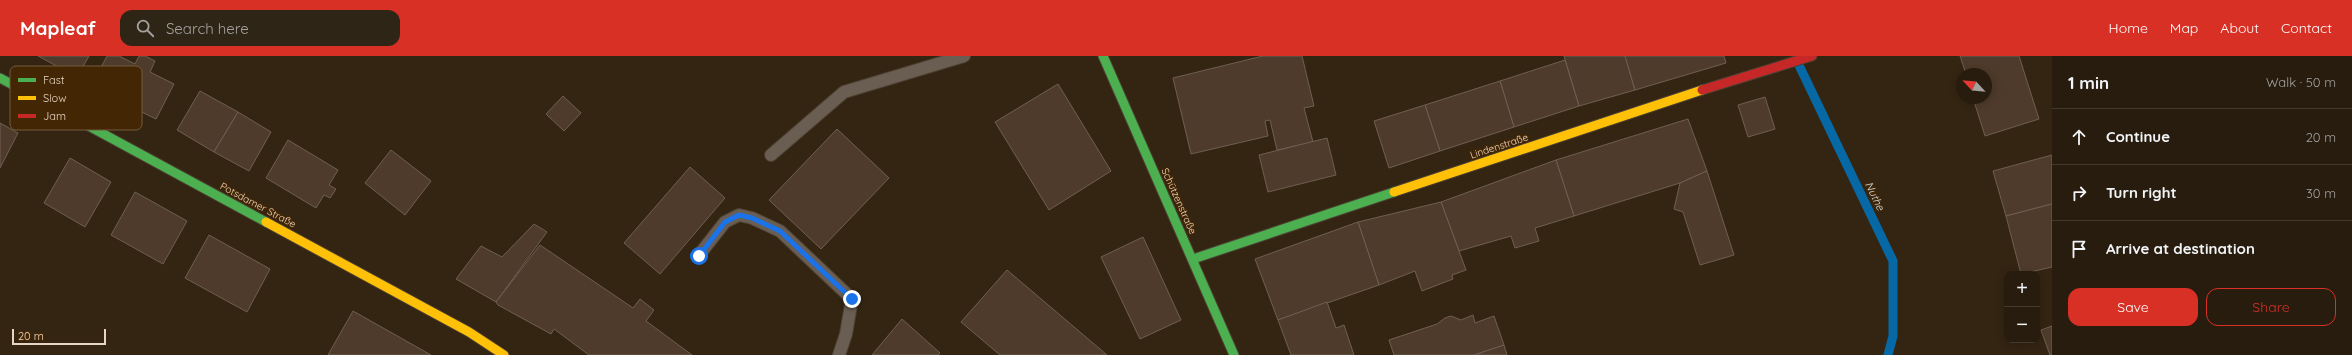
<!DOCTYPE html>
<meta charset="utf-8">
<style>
body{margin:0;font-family:Quicksand,sans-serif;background:#2f2517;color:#f1f3f6}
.controls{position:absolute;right:12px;bottom:12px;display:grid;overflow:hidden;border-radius:8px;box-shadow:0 2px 10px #0003}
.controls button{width:36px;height:36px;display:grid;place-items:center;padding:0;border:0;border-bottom:1px solid #433a2e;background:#271c0e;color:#f1f3f6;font:20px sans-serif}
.compass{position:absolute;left:1956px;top:12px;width:36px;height:36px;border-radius:50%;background:#271c0e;box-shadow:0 2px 10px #0003;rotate:296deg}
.scale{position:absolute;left:12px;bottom:10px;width:94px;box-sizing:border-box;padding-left:4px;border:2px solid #e7d4c2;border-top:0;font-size:11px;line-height:14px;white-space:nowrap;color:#e7d4c2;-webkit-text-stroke:3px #432603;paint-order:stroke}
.stop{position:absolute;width:12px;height:12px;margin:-9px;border:3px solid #1a73e8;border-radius:50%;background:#fff}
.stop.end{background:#1a73e8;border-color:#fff;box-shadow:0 1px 4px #0008}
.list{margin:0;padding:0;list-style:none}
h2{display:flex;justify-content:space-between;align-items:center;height:52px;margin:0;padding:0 16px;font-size:17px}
h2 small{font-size:13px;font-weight:400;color:#a4a19e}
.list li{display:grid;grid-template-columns:26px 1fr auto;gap:12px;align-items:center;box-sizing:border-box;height:56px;padding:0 16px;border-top:1px solid #433a2e}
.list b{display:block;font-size:15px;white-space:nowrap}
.list em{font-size:13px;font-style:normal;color:#a4a19e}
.actions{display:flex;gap:8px;padding:12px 16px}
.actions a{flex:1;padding:9px 0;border:1px solid #d93025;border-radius:12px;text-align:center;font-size:14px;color:#d93025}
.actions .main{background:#d93025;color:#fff}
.icon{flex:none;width:22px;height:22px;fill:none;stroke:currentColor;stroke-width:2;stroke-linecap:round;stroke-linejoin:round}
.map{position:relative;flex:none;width:2052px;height:299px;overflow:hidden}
header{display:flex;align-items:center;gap:24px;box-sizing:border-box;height:56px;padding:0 20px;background:#d93025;color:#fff}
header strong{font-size:19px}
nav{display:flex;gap:22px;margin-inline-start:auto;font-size:14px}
.search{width:280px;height:36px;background:#2f2517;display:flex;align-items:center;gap:10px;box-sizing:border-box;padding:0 14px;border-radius:12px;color:#a4a19e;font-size:15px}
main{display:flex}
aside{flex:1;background:#271c0e}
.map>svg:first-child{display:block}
</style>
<header>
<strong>Mapleaf</strong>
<div class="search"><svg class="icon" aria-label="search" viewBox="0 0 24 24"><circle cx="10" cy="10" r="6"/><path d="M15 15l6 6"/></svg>Search here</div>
<nav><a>Home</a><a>Map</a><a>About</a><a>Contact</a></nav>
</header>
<main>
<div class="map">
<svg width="2052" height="299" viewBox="0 0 2052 299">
<rect width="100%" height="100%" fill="#342512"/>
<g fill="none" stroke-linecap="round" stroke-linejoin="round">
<polyline stroke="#0669a5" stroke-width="9" points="1796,3 1893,205 1893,280 1888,299"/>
</g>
<g fill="#4f3b2b" stroke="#6f5f52">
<polygon points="38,0 89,0 77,21"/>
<polygon points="107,0 119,0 135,8 139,0 145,0 155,5 150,16 174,28 156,63 91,31"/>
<polygon points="1263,0 1302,0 1314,50 1304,52 1313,86 1277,94 1270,64 1265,65 1268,80 1191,98 1173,22"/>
<polygon points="1564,0 1625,0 1635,34 1579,50"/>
<polygon points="1625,0 1724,0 1726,7 1635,34"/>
<polygon points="1960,0 2019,0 2039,63 1985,80 1973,42 1986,42 1986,18 1966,18"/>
<polygon points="1565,4 1579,50 1514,71 1500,25"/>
<polygon points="1500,25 1514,71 1440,95 1425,49"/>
<polygon points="1058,28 1111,115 1049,154 995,66"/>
<polygon points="200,35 238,56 214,96 177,74"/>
<polygon points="563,40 581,57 564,75 546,58"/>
<polygon points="1765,41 1775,73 1748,81 1738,49"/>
<polygon points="1425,49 1440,95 1389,112 1374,65"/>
<polygon points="238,56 271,76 249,115 214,96"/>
<polygon points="1688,63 1707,115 1680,127 1574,160 1556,104"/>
<polygon points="0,67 18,77 0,112"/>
<polygon points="837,73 889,122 821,193 769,144"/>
<polygon points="1327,82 1336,119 1268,136 1259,99"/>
<polygon points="288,84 338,114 329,129 336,133 330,142 324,139 316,152 266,122"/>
<polygon points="391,94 431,125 405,159 365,127"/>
<polygon points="2052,99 2052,148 2006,160 1993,115"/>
<polygon points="70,102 111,126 85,171 44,147"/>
<polygon points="1556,104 1574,160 1535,172 1539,185 1515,192 1511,180 1459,195 1441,146"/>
<polygon points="690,111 725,142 660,218 624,187"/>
<polygon points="1707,115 1734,199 1700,209 1683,156 1674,153 1680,127"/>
<polygon points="135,136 187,165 163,208 111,179"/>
<polygon points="1441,146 1466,214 1452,219 1453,223 1422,235 1415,215 1379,229 1358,166"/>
<polygon points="2052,148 2052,211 2021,218 2006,160"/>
<polygon points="1358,166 1379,229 1278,264 1255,203"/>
<polygon points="534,168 547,176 496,246 456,223 481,190 502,201"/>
<polygon points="209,179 270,213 247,256 185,222"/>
<polygon points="1143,181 1181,264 1140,283 1101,201"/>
<polygon points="540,189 633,252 640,243 654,254 646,265 692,299 589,299 554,273 551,278 498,249 496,246"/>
<polygon points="1007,214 1107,299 1000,299 961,266"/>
<polygon points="1327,246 1336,272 1344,269 1354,299 1291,299 1278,264"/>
<polygon points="353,255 431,299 328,299"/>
<polygon points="1473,259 1475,267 1494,260 1504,289 1474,299 1394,299 1389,284 1437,268 1445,262 1451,260 1461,264"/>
<polygon points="902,263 940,297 938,299 872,299"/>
<polygon points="2052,270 2052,299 2050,299 2041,274"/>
<polygon points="1504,289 1507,299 1474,299"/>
</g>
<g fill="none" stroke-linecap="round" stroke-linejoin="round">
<defs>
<g id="lane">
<polyline points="771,99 844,36 964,0"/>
<polyline points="699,199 725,166 739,159 752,162 780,175 852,243 846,278 839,299"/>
</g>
<g id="fast">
<polyline points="1103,0 1234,299"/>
<polyline points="0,22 266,166"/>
<polyline points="1193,203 1394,136"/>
</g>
<g id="slow">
<polyline points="1394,136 1702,34"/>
<polyline points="266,166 469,276 504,299"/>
</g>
<polyline id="jam" points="1702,34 1812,0"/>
</defs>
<use href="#lane" stroke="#4c4033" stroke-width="14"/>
<use href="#fast" stroke="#4c4033" stroke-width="11"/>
<use href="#slow" stroke="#4c4033" stroke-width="11"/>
<use href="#jam" stroke="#4c4033" stroke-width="11"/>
<use href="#lane" stroke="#6a5d51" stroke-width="12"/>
<use href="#fast" stroke="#4caf50" stroke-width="9"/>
<use href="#slow" stroke="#ffc107" stroke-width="9"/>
<use href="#jam" stroke="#c62828" stroke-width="9"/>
</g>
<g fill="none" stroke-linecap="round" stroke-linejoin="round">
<polyline stroke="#1a73e8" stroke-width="5" points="699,200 725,166 739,159 752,162 780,175 852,243"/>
</g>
<g text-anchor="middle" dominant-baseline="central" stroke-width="3" stroke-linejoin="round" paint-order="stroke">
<g font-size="10" fill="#e7d4c2" stroke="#432603">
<text transform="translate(1499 90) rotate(-18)">Lindenstraße</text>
<text transform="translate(1179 145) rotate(66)">Schützenstraße</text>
<text transform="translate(258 149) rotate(28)">Potsdamer Straße</text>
</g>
<g font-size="11" font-style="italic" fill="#c5d9eb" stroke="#432603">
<text transform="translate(1875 140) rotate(64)">Nuthe</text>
</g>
</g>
<rect x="10" y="10" width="132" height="64" rx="6" fill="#432603" stroke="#745a3c" stroke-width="1"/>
<rect x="18" y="22" width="18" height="4" fill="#4caf50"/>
<rect x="18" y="40" width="18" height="4" fill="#ffc107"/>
<rect x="18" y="58" width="18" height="4" fill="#c62828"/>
<g font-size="11" fill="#e7d4c2">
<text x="43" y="28">Fast</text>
<text x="43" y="46">Slow</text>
<text x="43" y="64">Jam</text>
</g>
</svg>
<div class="controls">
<button>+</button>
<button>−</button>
</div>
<svg class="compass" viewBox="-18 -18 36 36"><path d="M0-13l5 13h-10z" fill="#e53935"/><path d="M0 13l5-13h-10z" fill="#a4a19e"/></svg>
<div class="scale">20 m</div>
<div class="stop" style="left:699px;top:200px"></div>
<div class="stop end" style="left:852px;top:243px"></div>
</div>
<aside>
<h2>1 min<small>Walk · 50 m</small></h2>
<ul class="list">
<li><svg class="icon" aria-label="ahead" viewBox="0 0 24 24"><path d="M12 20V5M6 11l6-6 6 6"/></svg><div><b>Continue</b></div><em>20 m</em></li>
<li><svg class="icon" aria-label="right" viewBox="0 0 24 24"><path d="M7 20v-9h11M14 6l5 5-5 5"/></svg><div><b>Turn right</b></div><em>30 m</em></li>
<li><svg class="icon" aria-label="arrive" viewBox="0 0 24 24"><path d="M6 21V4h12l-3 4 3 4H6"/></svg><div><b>Arrive at destination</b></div></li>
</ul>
<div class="actions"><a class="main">Save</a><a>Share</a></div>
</aside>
</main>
